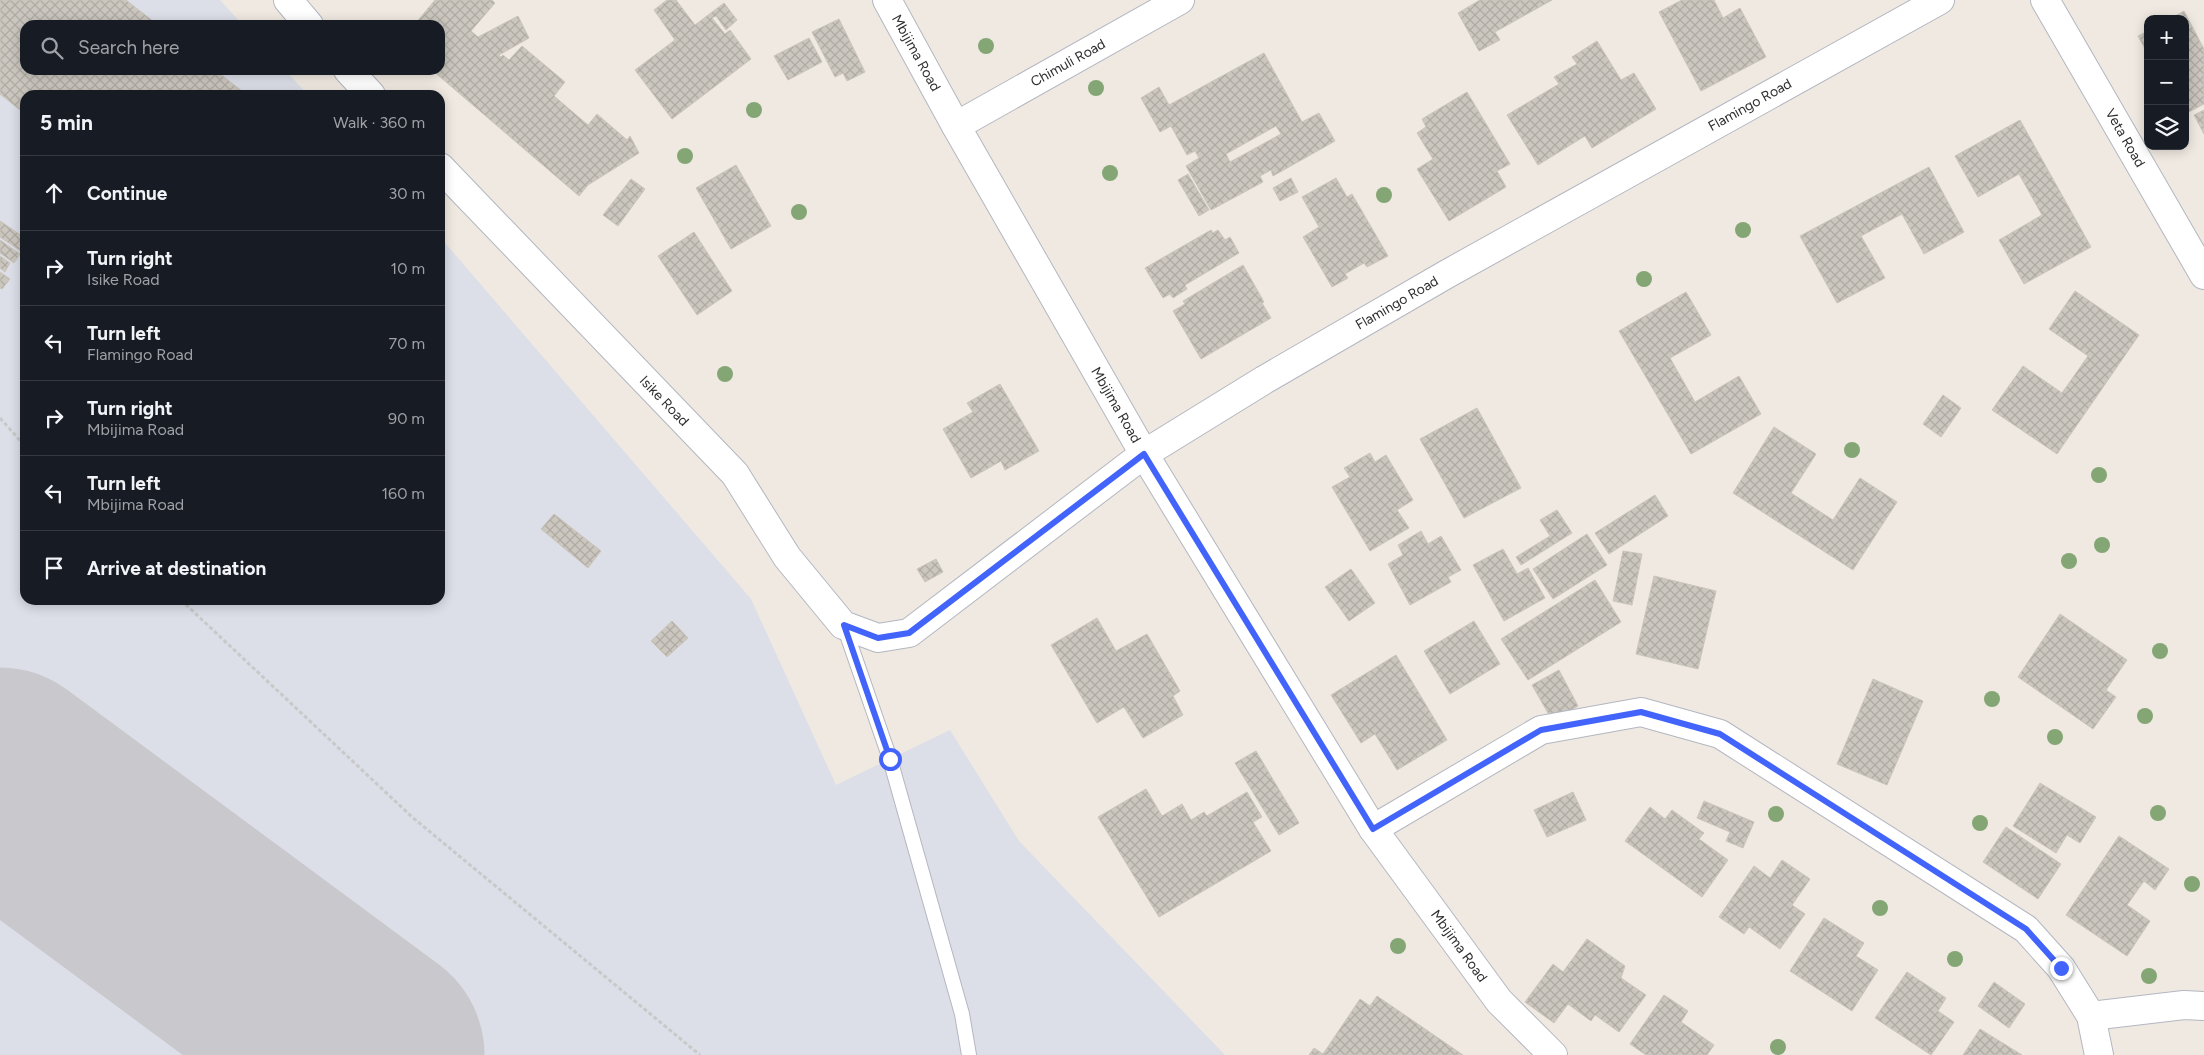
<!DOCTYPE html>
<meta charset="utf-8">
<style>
body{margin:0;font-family:Figtree,sans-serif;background:#20242c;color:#f1f3f6}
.controls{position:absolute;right:15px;top:15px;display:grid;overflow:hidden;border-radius:10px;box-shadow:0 2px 12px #0003}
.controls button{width:45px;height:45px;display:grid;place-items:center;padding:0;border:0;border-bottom:1px solid #363941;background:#171b24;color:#f1f3f6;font:25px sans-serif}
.stop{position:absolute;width:15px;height:15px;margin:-11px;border:4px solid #4264fb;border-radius:50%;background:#fff}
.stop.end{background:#4264fb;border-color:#fff;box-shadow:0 1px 5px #0008}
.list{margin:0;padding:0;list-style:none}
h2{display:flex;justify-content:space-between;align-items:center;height:65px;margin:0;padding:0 20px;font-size:21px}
h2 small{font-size:16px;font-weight:400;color:#9ea1a6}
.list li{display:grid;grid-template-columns:32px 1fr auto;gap:15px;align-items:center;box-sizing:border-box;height:75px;padding:0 20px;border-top:1px solid #363941}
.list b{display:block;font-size:19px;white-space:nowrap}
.list p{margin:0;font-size:16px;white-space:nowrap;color:#9ea1a6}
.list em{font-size:16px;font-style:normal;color:#9ea1a6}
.icon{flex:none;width:28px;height:28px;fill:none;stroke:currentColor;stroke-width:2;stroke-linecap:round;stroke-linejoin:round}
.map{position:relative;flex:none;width:2204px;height:1055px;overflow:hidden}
.search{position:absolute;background:#171b24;box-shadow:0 2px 12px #0003;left:20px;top:20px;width:425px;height:55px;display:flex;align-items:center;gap:12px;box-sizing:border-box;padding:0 18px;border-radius:15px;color:#9ea1a6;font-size:19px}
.panel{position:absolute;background:#171b24;box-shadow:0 2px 12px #0003;left:20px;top:90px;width:425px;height:515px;border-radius:15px}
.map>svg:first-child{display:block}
</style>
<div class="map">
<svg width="2204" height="1055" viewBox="0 0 2204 1055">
<defs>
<pattern id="building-cross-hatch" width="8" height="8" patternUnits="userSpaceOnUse" patternTransform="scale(1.25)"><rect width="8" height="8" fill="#cbc7bf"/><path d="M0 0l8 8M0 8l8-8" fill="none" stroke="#afaba4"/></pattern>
</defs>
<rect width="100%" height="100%" fill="#efe9e1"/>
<polygon fill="#dcdee8" points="0,0 220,0 243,25 25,25 25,70 285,70 308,95 25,95 25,600 440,600 440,237 751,599 836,785 950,730 1019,841 1225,1055 0,1055"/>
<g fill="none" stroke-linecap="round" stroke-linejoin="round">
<polyline stroke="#c9c8cc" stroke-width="225" points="0,780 372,1055"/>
</g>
<g fill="url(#building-cross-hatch)" stroke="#cbc5ba" fill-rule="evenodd">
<polygon points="0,0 126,0 158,25 25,25 25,70 215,70 247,95 25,95 25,114 0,94"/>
<polygon points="435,0 492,0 495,3 471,31 478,37 518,16 529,38 499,55 501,57 503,55 509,60 522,46 565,82 554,96 588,125 597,114 627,140 630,136 639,153 588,185 579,196 432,70 440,70 440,25 415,24"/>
<polygon points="667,0 676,0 695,25 724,3 737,20 726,30 716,16 712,18 725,34 730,30 751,59 672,119 635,70 675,40 654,10"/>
<polygon points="1552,0 1495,32 1500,40 1479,51 1458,13 1480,0"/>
<polygon points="1682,0 1714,0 1723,18 1740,8 1766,57 1701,91 1659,12"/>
<polygon points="2184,11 2204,49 2204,104 2185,114 2185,19 2170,19"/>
<polygon points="839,19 865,72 847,81 843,73 835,77 812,32"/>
<polygon points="2148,31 2148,54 2138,36"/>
<polygon points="809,38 822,62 788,80 774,56"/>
<polygon points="1597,41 1621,80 1634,73 1656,109 1592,148 1585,136 1538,165 1507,115 1559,84 1554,77 1577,64 1572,57"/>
<path d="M1264 53 1302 122 1319 113 1335 141 1273 176 1271 170 1260 176 1263 182 1211 210 1186 166 1199 158 1195 151 1187 155 1171 126 1160 132 1141 98 1159 87 1169 105ZM1276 126 1281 134 1230 162 1226 154Z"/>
<polygon points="1467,92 1510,164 1497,171 1506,187 1449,221 1417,169 1433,159 1417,133 1426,127 1422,119"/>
<polygon points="2204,110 2204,134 2194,115"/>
<polygon points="2020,120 2091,247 2024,284 1999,240 2042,215 2019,174 1978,197 1955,156"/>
<polygon points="736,165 771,226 731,249 696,188"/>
<polygon points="1929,167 1964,232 1924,254 1902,214 1861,236 1885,278 1837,303 1800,236"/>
<polygon points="1188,174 1209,210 1199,216 1178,180"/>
<polygon points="1291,178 1298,192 1280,201 1273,188"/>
<polygon points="1336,178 1347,197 1352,194 1388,256 1367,267 1364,263 1345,274 1348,278 1332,287 1303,237 1319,227 1302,197"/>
<polygon points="631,179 645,189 618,226 603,215"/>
<polygon points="0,221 25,238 25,254 0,237"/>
<polygon points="1211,230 1213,233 1218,230 1225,240 1230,237 1239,253 1185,285 1187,289 1173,298 1170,294 1163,298 1145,268"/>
<polygon points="694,232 732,291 697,315 658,256"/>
<polygon points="0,240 20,254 14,263 0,253"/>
<polygon points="0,256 10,263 5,272 0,268"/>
<polygon points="1243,265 1264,302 1262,303 1271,318 1201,359 1173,311 1185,304 1183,301"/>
<polygon points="0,272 10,279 2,289 0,288"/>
<polygon points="2075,291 2139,335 2057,454 1992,410 2023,366 2062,393 2088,356 2049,329"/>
<polygon points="1686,292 1711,335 1670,358 1695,402 1739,376 1761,414 1691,454 1619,331"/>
<polygon points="1000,384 1039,451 1005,470 1001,461 971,478 943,429 973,412 967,403"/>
<polygon points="1943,395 1961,408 1941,437 1923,424"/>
<polygon points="1477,408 1521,488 1464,518 1420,439"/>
<polygon points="1774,427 1816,454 1791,493 1833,520 1860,478 1897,502 1853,570 1733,493"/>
<polygon points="1370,453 1375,462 1386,455 1413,500 1397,510 1409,528 1370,551 1332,487 1350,477 1344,468"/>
<polygon points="1655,495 1668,516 1609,554 1595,533"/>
<polygon points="1557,510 1572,533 1521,565 1516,557 1550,536 1540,520"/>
<polygon points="554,514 601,551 588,568 541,529"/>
<polygon points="1421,531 1428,544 1441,536 1461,570 1448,577 1451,582 1410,605 1388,564 1403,555 1398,545"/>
<polygon points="1587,534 1607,565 1553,599 1533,569"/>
<polygon points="1503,549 1517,574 1528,568 1545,598 1504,621 1473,565"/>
<polygon points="1623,551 1642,554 1632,605 1613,601"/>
<polygon points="936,559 943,572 925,582 917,569"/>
<polygon points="1351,569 1375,603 1349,621 1325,587"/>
<polygon points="1654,576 1716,591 1698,669 1636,654"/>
<polygon points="1595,580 1621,622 1528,680 1501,639"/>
<polygon points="2060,614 2127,660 2106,690 2116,697 2093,729 2018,677"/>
<polygon points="1097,618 1116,651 1147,634 1180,691 1173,696 1183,715 1143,738 1124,707 1097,723 1051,645"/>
<polygon points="672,621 688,638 667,657 651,641"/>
<polygon points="1474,621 1500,664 1450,694 1424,651"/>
<polygon points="1396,655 1447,740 1397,770 1375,734 1361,743 1331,695"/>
<polygon points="1559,670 1578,706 1552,720 1532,685"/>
<polygon points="1873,679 1923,701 1887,785 1837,764"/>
<polygon points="1256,751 1299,823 1279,835 1235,763"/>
<polygon points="2040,783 2096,817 2080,843 2067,835 2056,853 2013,826"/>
<polygon points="1146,789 1162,816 1182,804 1191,820 1204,812 1207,816 1247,792 1262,817 1253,822 1271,851 1159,917 1098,817"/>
<polygon points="1573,792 1586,820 1547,837 1534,810"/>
<polygon points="1704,801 1754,822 1743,848 1726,841 1730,832 1697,818"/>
<polygon points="1650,807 1665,819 1672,810 1704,833 1699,839 1728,860 1702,897 1625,841"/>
<polygon points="2006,827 2061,864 2038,899 1983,862"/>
<polygon points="2119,836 2169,869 2155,890 2144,881 2127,905 2150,921 2127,956 2066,915"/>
<polygon points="1782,860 1810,879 1792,905 1805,914 1780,949 1749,927 1744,934 1719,917 1754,866 1770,878"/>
<polygon points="1824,918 1864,943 1856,956 1878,970 1852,1011 1790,971"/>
<polygon points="1587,939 1625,966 1621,978 1646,995 1619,1032 1595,1015 1591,1021 1568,1004 1554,1023 1525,1002 1553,964 1563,972"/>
<polygon points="1907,972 1946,998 1938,1011 1954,1022 1931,1055 1875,1018"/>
<polygon points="1994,982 2025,1004 2009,1028 1978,1006"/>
<polygon points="1664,995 1688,1011 1681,1022 1714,1045 1707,1055 1646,1055 1630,1044"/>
<polygon points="1377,996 1463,1055 1309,1055 1314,1048 1323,1054 1360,999 1370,1006"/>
<polygon points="1980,1029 2022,1055 1963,1055"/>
</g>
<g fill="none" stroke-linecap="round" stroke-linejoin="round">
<defs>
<polyline id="lane" points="844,626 890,759 962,1014 969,1055"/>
<g id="street">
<polyline points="288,0 309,25"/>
<polyline points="887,0 956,126 1144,454 1373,829 1499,1001 1553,1055"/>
<polyline points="2045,0 2204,275"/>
<polyline points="348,70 371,95"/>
<polyline points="956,126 1180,0"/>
<polyline points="440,167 735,474 787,557 843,625 878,638 909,633 1144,454 1264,380 1447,274 1940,0"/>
<polyline points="1373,829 1541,730 1641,712 1720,734 2026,929 2061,968 2091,1016 2099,1055"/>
<polyline points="2091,1016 2184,1005 2204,1006"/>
</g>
</defs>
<use href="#lane" stroke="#b4b7c1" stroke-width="16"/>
<use href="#street" stroke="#b4b7c1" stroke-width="30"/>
<g stroke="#c9c9c9" stroke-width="3" stroke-dasharray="4 2.5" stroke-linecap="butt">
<polyline points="0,418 25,446"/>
<polyline points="181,600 412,817 700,1055"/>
</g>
<use href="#lane" stroke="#fff" stroke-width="14"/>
<use href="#street" stroke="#fff" stroke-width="28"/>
</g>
<g fill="#84a574">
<circle cx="986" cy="46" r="8"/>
<circle cx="1096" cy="88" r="8"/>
<circle cx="754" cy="110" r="8"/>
<circle cx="685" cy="156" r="8"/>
<circle cx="1110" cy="173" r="8"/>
<circle cx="1384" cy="195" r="8"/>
<circle cx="799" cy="212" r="8"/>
<circle cx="1743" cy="230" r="8"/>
<circle cx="1644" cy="279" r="8"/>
<circle cx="725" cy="374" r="8"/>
<circle cx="1852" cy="450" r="8"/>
<circle cx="2099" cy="475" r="8"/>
<circle cx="2102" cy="545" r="8"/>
<circle cx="2069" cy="561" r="8"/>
<circle cx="2160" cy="651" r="8"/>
<circle cx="1992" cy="699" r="8"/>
<circle cx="2145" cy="716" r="8"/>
<circle cx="2055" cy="737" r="8"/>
<circle cx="2158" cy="813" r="8"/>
<circle cx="1776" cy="814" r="8"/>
<circle cx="1980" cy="823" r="8"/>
<circle cx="2192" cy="884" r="8"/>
<circle cx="1880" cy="908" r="8"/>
<circle cx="1398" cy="946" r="8"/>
<circle cx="1955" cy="959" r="8"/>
<circle cx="2149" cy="976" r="8"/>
<circle cx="1778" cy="1047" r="8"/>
</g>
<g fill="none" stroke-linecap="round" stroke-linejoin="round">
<polyline stroke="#4264fb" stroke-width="6" points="890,759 844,625 878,638 909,633 1144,454 1373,829 1541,730 1641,712 1720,734 2026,929 2061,968"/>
</g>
<g text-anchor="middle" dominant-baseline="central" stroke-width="5" stroke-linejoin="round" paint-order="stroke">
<g font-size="14" fill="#2e2e2e" stroke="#fff">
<text transform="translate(916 53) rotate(61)">Mbijima Road</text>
<text transform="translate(1068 63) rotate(-29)">Chimuli Road</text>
<text transform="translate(1750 105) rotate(-29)">Flamingo Road</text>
<text transform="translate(2125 138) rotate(60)">Veta Road</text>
<text transform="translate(1397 303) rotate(-30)">Flamingo Road</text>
<text transform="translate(664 401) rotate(46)">Isike Road</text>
<text transform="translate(1116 405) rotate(60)">Mbijima Road</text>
<text transform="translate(1459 946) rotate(54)">Mbijima Road</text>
</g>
</g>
</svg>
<div class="controls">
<button>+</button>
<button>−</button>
<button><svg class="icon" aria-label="layers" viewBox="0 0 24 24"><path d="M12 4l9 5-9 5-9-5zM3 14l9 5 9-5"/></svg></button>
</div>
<div class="stop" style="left:890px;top:759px"></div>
<div class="stop end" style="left:2061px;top:968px"></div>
<div class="search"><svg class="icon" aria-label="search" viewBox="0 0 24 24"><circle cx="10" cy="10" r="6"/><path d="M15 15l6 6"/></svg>Search here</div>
<section class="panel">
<h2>5 min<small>Walk · 360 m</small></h2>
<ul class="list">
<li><svg class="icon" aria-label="ahead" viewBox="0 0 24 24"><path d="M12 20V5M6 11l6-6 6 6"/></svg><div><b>Continue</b></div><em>30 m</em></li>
<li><svg class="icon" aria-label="right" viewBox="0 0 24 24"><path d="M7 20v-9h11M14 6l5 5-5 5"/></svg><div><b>Turn right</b><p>Isike Road</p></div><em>10 m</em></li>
<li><svg class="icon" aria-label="left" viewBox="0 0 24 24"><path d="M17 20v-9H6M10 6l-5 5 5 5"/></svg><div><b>Turn left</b><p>Flamingo Road</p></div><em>70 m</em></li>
<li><svg class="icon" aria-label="right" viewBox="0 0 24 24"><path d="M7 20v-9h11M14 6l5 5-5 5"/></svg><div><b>Turn right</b><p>Mbijima Road</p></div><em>90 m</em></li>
<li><svg class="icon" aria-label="left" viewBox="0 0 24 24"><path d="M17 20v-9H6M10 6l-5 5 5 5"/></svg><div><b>Turn left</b><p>Mbijima Road</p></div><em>160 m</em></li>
<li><svg class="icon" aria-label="arrive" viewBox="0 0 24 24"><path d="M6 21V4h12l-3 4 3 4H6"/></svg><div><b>Arrive at destination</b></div></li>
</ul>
</section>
</div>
